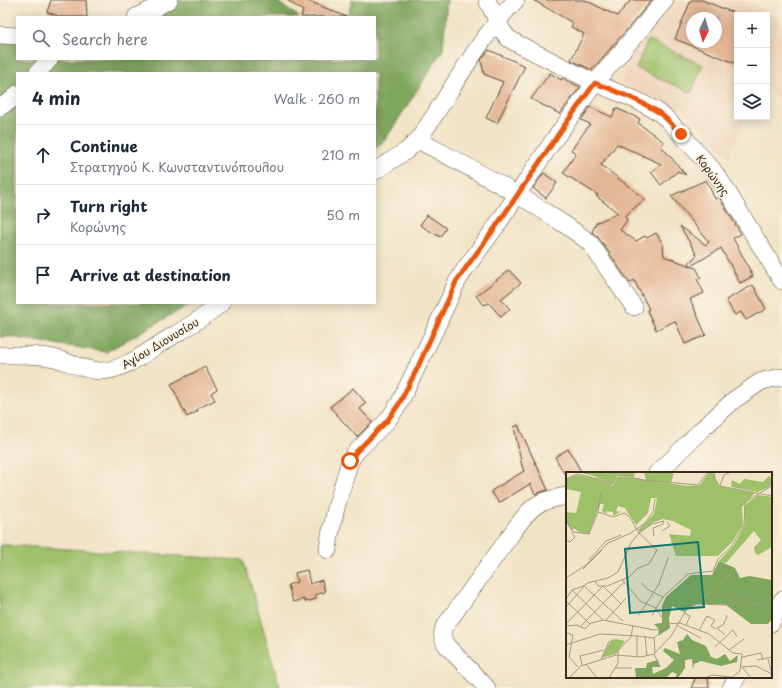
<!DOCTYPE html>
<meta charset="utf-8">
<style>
body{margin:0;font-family:"Playpen Sans",sans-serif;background:#f2f2f3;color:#1f2937}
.controls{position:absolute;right:12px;top:12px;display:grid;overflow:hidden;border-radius:0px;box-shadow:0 2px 10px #0003}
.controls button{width:36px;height:36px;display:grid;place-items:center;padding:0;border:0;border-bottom:1px solid #e0e1e3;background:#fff;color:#1f2937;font:20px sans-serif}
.compass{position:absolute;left:686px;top:12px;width:36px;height:36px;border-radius:50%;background:#fff;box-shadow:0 2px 10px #0003;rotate:185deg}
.stop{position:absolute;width:12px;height:12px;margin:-9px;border:3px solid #ea580c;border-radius:50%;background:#fff}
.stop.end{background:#ea580c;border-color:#fff;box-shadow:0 1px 4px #0008}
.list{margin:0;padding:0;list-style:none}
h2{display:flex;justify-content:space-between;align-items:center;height:52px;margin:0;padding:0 16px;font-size:17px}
h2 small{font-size:13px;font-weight:400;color:#747a83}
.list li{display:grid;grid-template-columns:26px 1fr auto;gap:12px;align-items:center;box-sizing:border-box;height:60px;padding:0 16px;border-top:1px solid #e0e1e3}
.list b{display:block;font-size:15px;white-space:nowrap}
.list p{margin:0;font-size:13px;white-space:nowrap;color:#747a83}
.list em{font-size:13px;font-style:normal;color:#747a83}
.icon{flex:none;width:22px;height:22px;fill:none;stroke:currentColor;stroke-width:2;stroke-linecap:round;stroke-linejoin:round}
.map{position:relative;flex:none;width:782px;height:688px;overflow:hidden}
.search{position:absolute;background:#fff;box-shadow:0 2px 10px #0003;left:16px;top:16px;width:360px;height:44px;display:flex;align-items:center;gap:10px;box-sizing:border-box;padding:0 14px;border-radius:0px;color:#747a83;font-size:15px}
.panel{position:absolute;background:#fff;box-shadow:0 2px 10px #0003;left:16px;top:72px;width:360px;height:232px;border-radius:0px}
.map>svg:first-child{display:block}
</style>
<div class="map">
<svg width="782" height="688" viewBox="0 0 782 688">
<rect width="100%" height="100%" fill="#fcf5e5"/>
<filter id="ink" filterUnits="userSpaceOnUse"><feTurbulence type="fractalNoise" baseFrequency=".025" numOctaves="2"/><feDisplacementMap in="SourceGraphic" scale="8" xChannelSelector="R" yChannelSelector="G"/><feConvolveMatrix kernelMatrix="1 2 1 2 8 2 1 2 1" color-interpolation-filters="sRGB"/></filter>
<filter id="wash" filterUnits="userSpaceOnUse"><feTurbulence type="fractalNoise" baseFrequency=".012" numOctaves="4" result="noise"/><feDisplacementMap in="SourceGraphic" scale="16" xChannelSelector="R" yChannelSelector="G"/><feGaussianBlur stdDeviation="0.9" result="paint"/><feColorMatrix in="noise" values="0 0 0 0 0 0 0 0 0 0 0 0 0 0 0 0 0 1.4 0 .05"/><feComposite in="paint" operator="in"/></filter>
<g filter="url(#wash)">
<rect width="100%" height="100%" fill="#f1e3c6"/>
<path fill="#efd6bc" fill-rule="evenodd" d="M673 0H745L782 21V102L767 88V15H737V117H745L729 157 685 111 621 82 634 46ZM692 18H716V42H692Z"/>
<g fill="#9dc069" stroke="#6c7544">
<polygon points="648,40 703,65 691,93 636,68"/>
<polygon points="0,545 6,545 243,560 248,575 280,688 0,688"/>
</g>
<g fill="#7ea65d" stroke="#5c683e">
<polygon points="180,0 275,0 299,17 148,17 167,9"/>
<polygon points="352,0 447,0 443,50 385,140 375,149 375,73 17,73 17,303 192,303 106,352 11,337 0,337 0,39 17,41 17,59 375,59 375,17 347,17"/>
</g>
<g id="blocks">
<g fill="#e3b695" fill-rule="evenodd">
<polygon points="51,0 86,0 87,17 61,17 47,12"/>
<polygon points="287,0 306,0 347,17 301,17 303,11"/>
<polygon points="533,0 585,0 617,16 631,0 652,0 592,70 571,60 584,34 571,27 573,23"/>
<path d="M691 0H702L739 15H737V64L675 39ZM692 18H716V42H692Z"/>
<polygon points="489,50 525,66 497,123 486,118 503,82 484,74 481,60"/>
<polygon points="550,73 561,80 562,78 580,87 560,114 531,99"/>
<polygon points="590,107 612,117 616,108 640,119 638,123 664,142 661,146 686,175 678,171 661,185 651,172 661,164 617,144 601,165 645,199 625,216 627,220 620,230 636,241 645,236 647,238 656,233 663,244 664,256 696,268 701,277 697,279 704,293 690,299 706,335 685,344 675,321 656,330 647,310 649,309 634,280 630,283 598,237 592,232 596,223 618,213 596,196 598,195 563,173 576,153 571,150 590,124 581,120"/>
<polygon points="544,173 557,183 546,198 533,188"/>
<polygon points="706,180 715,199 719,197 741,234 733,238 753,276 740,283 721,248 691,266 689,263 697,255 680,226 706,245 709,242 671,196"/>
<polygon points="427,215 446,228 440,237 420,225"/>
<polygon points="509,270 521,283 501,299 510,309 501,317 489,303 484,305 476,296"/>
<polygon points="753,285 766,309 746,320 741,312 735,315 726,300"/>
<polygon points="205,367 217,389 211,393 215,400 197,409 198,411 187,417 171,384"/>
<polygon points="353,388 366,403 360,409 372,422 357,437 330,407"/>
<polygon points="518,425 548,490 535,494 530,484 499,503 491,491 524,471 522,466 514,427"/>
<polygon points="568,449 582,473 564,473 555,457"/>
<polygon points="307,570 310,584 322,580 325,592 315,595 316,599 305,602 304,599 293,602 288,585 297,582 295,573"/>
<polygon points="696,677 708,677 709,688 691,688"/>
</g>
</g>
</g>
<g filter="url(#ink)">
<use href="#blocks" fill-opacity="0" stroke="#564637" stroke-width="1"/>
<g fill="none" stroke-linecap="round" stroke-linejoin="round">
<defs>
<g id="minor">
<polyline points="487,0 502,30 508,38 516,43 595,83 634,99 657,111 668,120 681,134 712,169 722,183 782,281"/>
<polyline points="136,17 157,7 169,0"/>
<polyline points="0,35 17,36"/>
<polyline points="37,73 50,59"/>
<polyline points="0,107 13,99 17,94"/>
<path d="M418 140C459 162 500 183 539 208 556 219 574 230 590 243L634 307"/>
<path d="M375 171 406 151 418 140C451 93 476 42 516 0"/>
<path d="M0 355C18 355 37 354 54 358 70 362 85 371 101 371 123 371 148 351 166 340 185 329 204 317 222 303"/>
<polyline points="657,473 662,469 702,429 734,400 760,382 766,380 782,377"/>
<polyline points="328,550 330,535 337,504 350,461 356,452 387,421 399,404 433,334 457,282 465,269 495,228 553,141 580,104 595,83 665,0"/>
<polyline points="771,623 782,600"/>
<path d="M487 688 447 646C442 639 441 634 444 627 464 600 483 573 502 547 512 534 522 516 535 506 544 500 556 498 567 496"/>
<polyline points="731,688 737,677"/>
</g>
</defs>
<use href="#minor" stroke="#564637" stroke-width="18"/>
<use href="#minor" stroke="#fff" stroke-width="17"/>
</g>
</g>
<g fill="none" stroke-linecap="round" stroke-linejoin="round" filter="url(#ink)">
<path stroke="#ea580c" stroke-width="5" d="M350 461 356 452 387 421 399 404 417 369 456 282 465 269 495 228 564 126 595 83C615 91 640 100 658 112 667 118 673 126 681 134"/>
</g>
<g text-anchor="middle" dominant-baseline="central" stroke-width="3.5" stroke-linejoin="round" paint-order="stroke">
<g font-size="11" fill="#3b2a1e" stroke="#fcf5e5">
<text transform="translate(713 175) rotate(54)">Κορώνης</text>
<text transform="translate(160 343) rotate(-31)">Αγίου Διονυσίου</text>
</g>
</g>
<g transform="translate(566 472)">
<rect width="206" height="206" fill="#f1e3c6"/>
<path d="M11 0H69L68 5 52 3 47 11 44 12 28 4ZM78 0H108L105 11 80 8ZM143 0H147L153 14 189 21 176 35 177 53 166 70 152 84H110L103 62 124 64 125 58 107 49 97 47 88 50 74 60 72 58 88 42 91 26H85L82 41 70 53 59 36 52 34 50 39 54 40 47 44V40L41 39 40 42 36 39 38 32H34L23 62 13 60 8 56 6 59 0 49V40L10 41 15 20 0 17V7L11 3 31 7 46 14 53 4 122 14 134 13ZM203 4 206 7 203 15 192 20 165 15 166 8 174 12 178 7 197 10ZM192 23 206 25V75L192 83 189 81 188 75 195 68 188 59 160 91 153 89 168 73 179 52 178 36 181 31ZM50 167 59 169 50 182 35 186 45 168Z" fill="#9dc069"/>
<path d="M153 89 169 96 174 106 183 104 206 108V147L202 152H185L160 133 154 132H129L118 140 106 134 103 146 104 156 92 164 93 157 88 152 96 151V134L100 125 125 103H146ZM121 162 126 168 140 174 145 185 151 187 159 182 164 189 172 183 171 190 155 194 135 189 128 192 127 197 126 187 119 188V196L112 206H109L111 202 106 200 100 206 70 205 69 196H80L81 191 92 188 94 195H86L87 202 100 196 108 188 97 179 99 176 114 182 111 170 117 168Z" fill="#7ea65d"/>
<path fill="none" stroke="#a89983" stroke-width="1" d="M148 0 149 8 154 14 206 24M0 7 11 2 32 7 45 13 54 3 78 8 132 13 142 0M154 14 158 3 165 0M32 40 35 21M0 49 7 60 23 62 32 40 47 45 58 41 63 44 73 61 65 71 52 100 42 106 21 111 0 135M96 59 104 54 101 50M0 68 4 70 9 65 6 61M23 88 40 69 55 63M17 97 36 78M0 106 20 93 42 71 65 61 79 51 87 40 89 27M56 107 74 129 90 136 100 152M29 109 32 114H41L63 105 72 96 83 92 91 78 73 61 86 52 98 49 97 52 87 56 88 64M76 111 81 117 97 125M19 115 57 149M6 118 37 148 88 158 95 157 100 152 114 151 143 162 167 181 176 182 174 199 165 206M0 127 6 118 20 113M0 129 24 152M131 132 159 133 172 124 189 132 200 130M118 141 124 144 120 153M73 143 93 112 102 86M86 143 97 125 122 102 147 99 152 87 165 75 178 53 179 30 204 15 206 7M40 148 60 126M0 152 37 114 55 132M110 153 135 166M0 154 11 153 19 157 25 151 37 148M14 155 58 110M133 158 141 144 149 148 145 154 150 157M0 161 7 163 3 185 12 195M159 163 151 156 157 153 161 145 160 143M71 164 88 166 91 163M79 164 81 184M88 166 89 181M0 173 34 162 71 164V185M149 175 167 158 171 165M163 178 178 167M88 182 94 195M176 185 195 181 197 188M202 187 205 199M35 188 43 169M191 188 206 185M20 192 31 206M16 193 14 184 38 178M175 195 190 194 206 202M176 195 185 206M49 196H66M3 206 15 194 50 183 75 185 88 182 105 164 121 137 131 132 165 102M43 206 52 191V179L65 165 67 153M139 206 146 203 165 205"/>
<path fill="#0f766e" fill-opacity="0.15" stroke="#0f766e" stroke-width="2" d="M132 70 138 135 64 141 59 77Z"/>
<rect width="206" height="206" fill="none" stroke="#3b2a1e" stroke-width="2"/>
</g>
</svg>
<div class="controls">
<button>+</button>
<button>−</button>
<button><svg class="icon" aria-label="layers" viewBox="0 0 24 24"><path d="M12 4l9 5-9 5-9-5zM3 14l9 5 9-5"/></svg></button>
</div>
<svg class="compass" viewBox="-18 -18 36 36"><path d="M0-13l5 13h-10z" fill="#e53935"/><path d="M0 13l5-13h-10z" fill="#747a83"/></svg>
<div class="stop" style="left:350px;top:461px"></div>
<div class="stop end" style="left:681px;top:134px"></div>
<div class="search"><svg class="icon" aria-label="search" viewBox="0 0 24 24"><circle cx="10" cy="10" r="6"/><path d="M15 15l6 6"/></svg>Search here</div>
<section class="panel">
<h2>4 min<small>Walk · 260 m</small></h2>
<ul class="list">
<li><svg class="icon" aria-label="ahead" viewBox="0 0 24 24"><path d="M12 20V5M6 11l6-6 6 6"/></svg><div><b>Continue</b><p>Στρατηγού Κ. Κωνσταντινόπουλου</p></div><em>210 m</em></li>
<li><svg class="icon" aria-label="right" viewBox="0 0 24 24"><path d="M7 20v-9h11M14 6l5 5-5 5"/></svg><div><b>Turn right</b><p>Κορώνης</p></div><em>50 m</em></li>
<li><svg class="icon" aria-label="arrive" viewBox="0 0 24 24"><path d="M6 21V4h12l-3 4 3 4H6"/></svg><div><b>Arrive at destination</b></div></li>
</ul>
</section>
</div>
